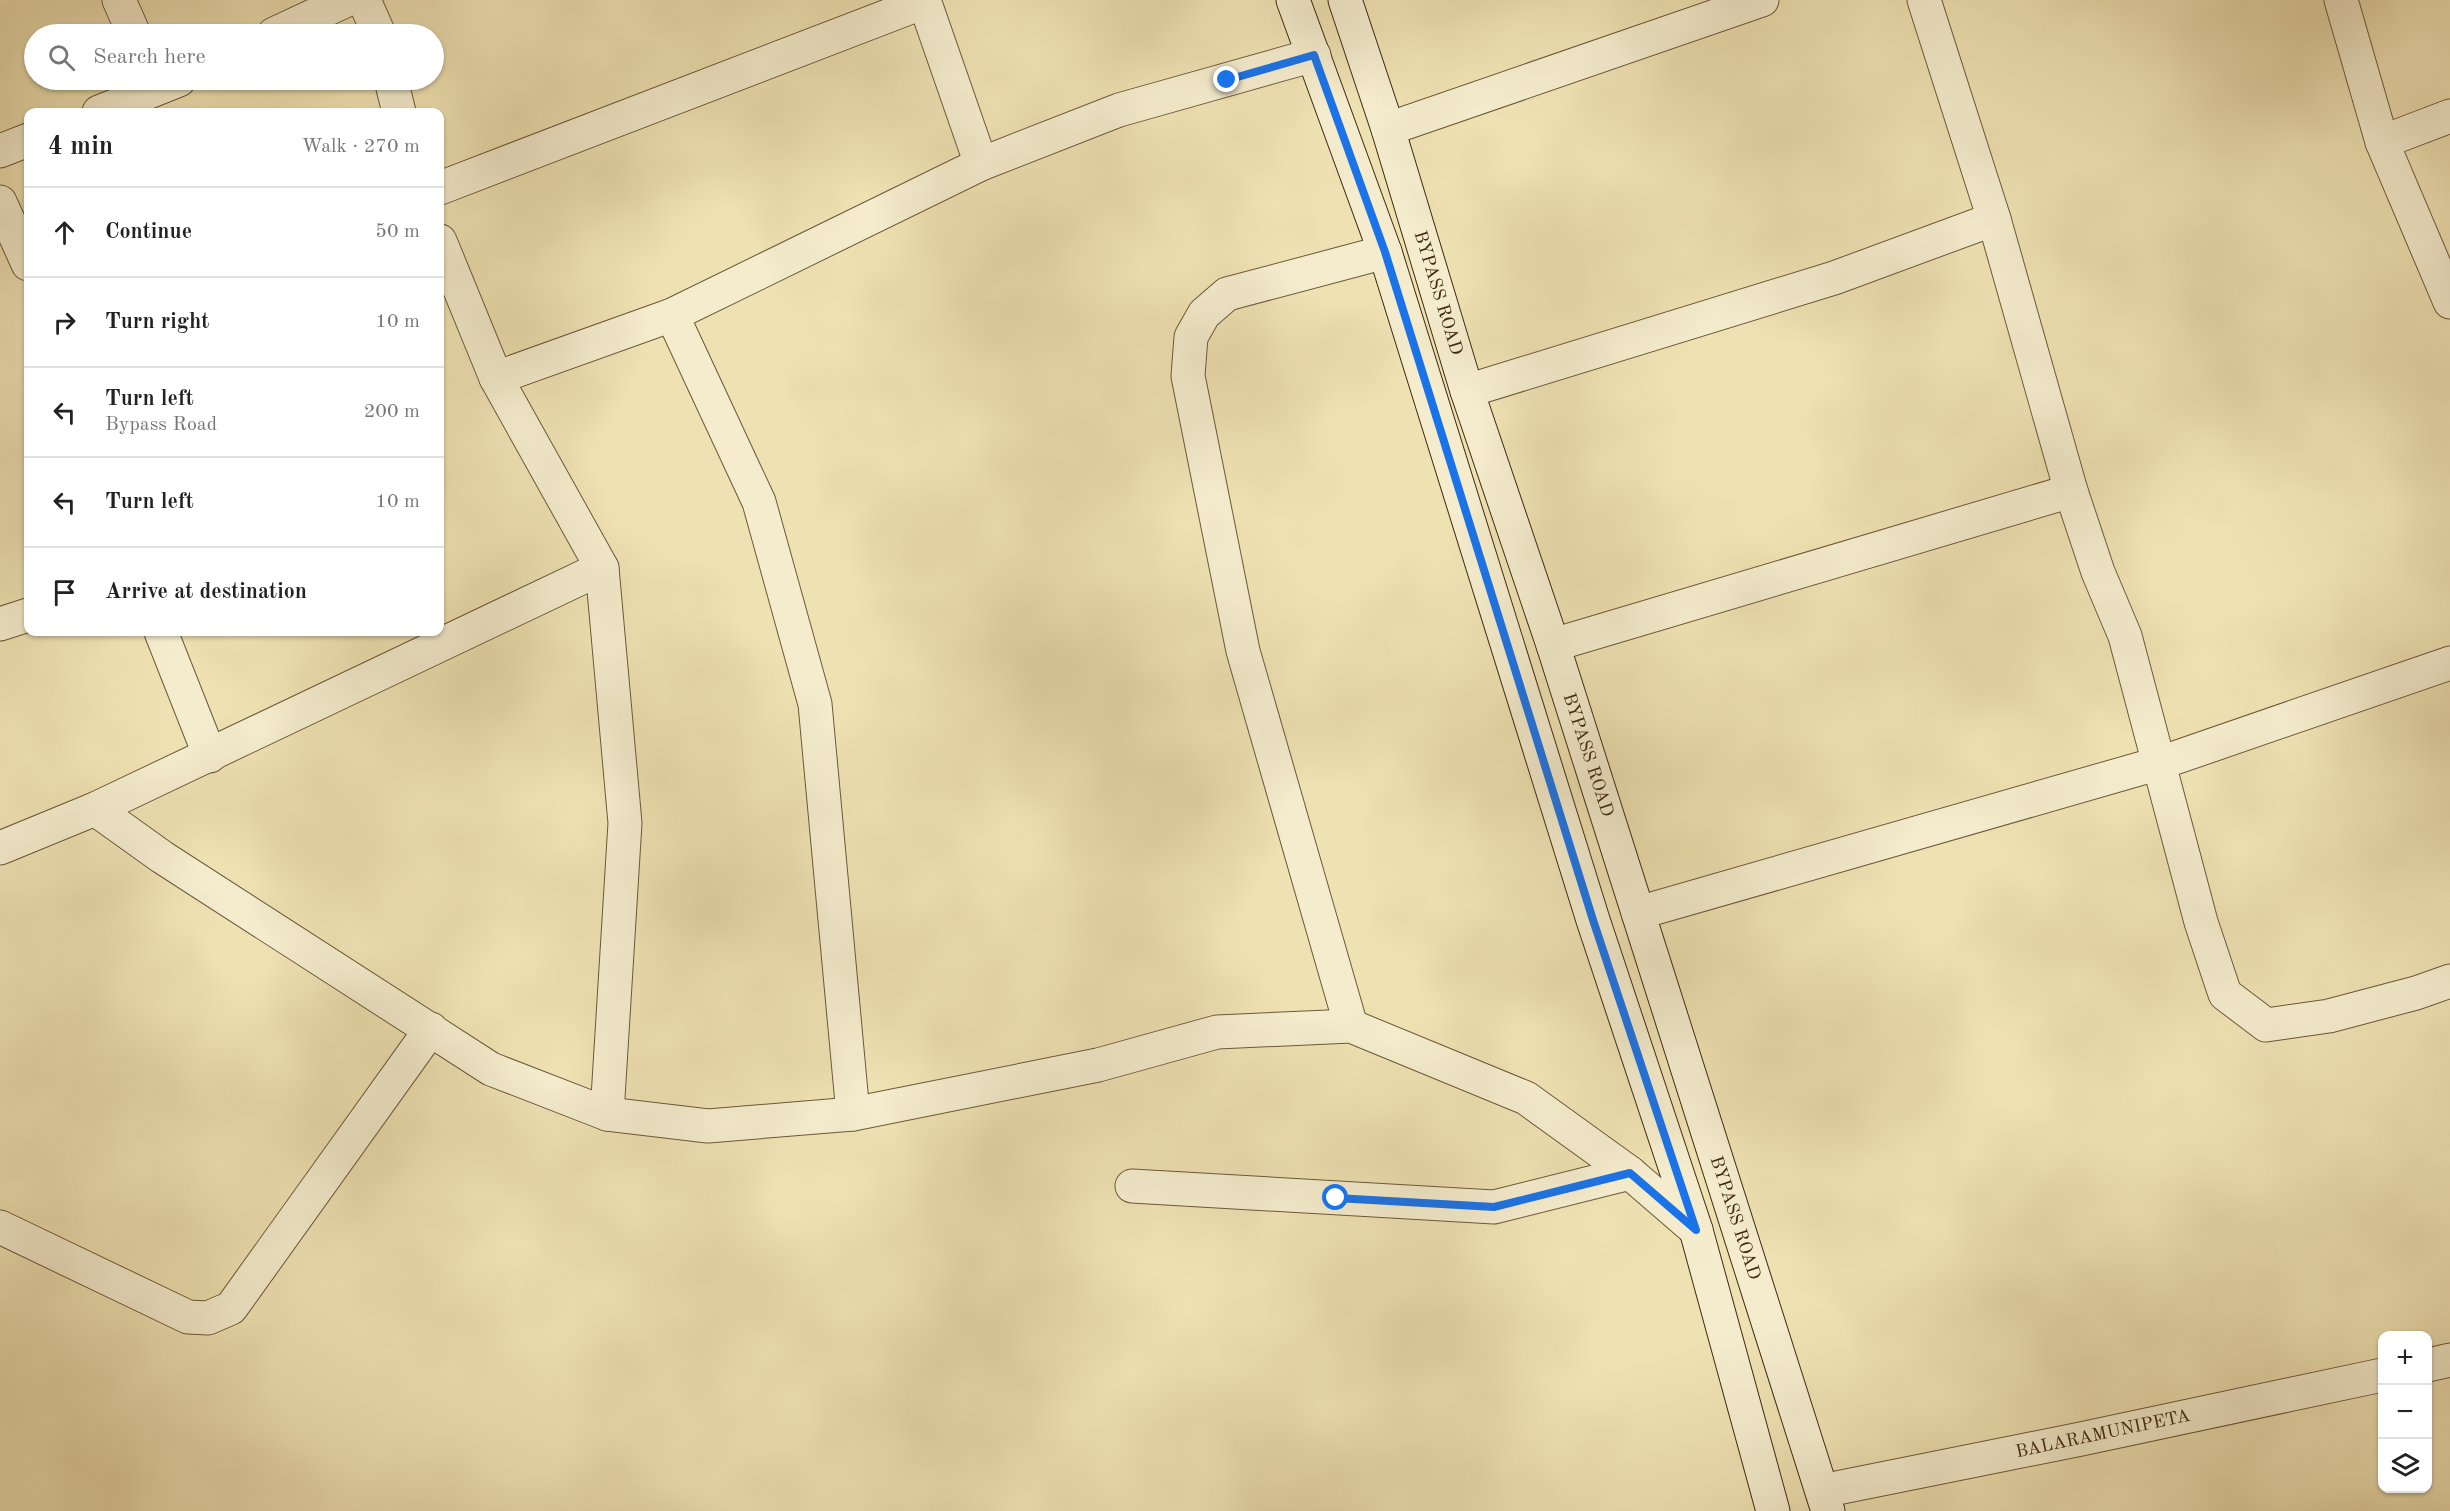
<!DOCTYPE html>
<meta charset="utf-8">
<style>
body{margin:0;font-family:"Old Standard TT",serif;background:#f6f6f6;color:#222}
.controls{position:absolute;right:18px;bottom:18px;display:grid;overflow:hidden;border-radius:12px;box-shadow:0 2px 4px #0004}
.controls button{width:54px;height:54px;display:grid;place-items:center;padding:0;border:0;border-bottom:2px solid #e0e0e0;background:#fff;color:#222;font:30px sans-serif}
.stop{position:absolute;width:18px;height:18px;margin:-14px;border:4px solid #1a73e8;border-radius:50%;background:#fff}
.stop.end{background:#1a73e8;border-color:#fff;box-shadow:0 2px 6px #0008}
.list{margin:0;padding:0;list-style:none}
h2{display:flex;justify-content:space-between;align-items:center;height:78px;margin:0;padding:0 24px;font-size:26px}
h2 small{font-size:20px;font-weight:400;color:#767676}
.list li{display:grid;grid-template-columns:39px 1fr auto;gap:18px;align-items:center;box-sizing:border-box;height:90px;padding:0 24px;border-top:2px solid #e0e0e0}
.list b{display:block;font-size:22px;white-space:nowrap}
.list p{margin:0;font-size:20px;white-space:nowrap;color:#767676}
.list em{font-size:20px;font-style:normal;color:#767676}
.icon{flex:none;width:33px;height:33px;fill:none;stroke:currentColor;stroke-width:2;stroke-linecap:round;stroke-linejoin:round}
.map{position:relative;flex:none;width:2450px;height:1511px;overflow:hidden}
.search{position:absolute;background:#fff;box-shadow:0 2px 4px #0004;left:24px;top:24px;width:420px;height:66px;display:flex;align-items:center;gap:15px;box-sizing:border-box;padding:0 21px;border-radius:33px;color:#767676;font-size:22px}
.panel{position:absolute;background:#fff;box-shadow:0 2px 4px #0004;left:24px;top:108px;width:420px;height:528px;border-radius:12px}
.map>svg:first-child{display:block}
</style>
<div class="map">
<svg width="2450" height="1511" viewBox="0 0 2450 1511">
<rect width="100%" height="100%" fill="#eee1b2"/>
<filter id="stains"><feTurbulence type="fractalNoise" baseFrequency=".00333" numOctaves="4"/><feColorMatrix values="0 0 0 0 .2 0 0 0 0 .09 0 0 0 0 .02 0 0 0 .5 -.17"/></filter>
<radialGradient id="worn" r=".72"><stop offset=".6" stop-color="#630" stop-opacity="0"/><stop offset="1" stop-color="#630" stop-opacity=".3"/></radialGradient>
<g fill="none" stroke-linecap="round" stroke-linejoin="round">
<defs>
<g id="minor">
<polyline points="119,0 134,34"/>
<polyline points="364,0 379,34"/>
<polyline points="924,0 981,164"/>
<polyline points="1924,0 1994,219 2071,491 2098,572 2125,636 2201,922 2225,994 2266,1025 2329,1016 2416,993 2450,981"/>
<polyline points="2341,0 2382,142"/>
<polyline points="274,34 347,0"/>
<polyline points="391,80 399,112"/>
<polyline points="99,112 179,80"/>
<polyline points="2450,116 2382,142 2450,302"/>
<polyline points="1388,129 1762,0"/>
<polyline points="0,151 28,140"/>
<polyline points="440,188 924,2"/>
<polyline points="0,202 28,264"/>
<polyline points="440,241 496,378"/>
<polyline points="672,315 759,502 815,704 853,1114"/>
<polyline points="1467,391 1834,278 1994,219"/>
<polyline points="0,624 28,615"/>
<polyline points="161,632 210,756"/>
<polyline points="1553,645 2071,491"/>
<polyline points="95,809 602,568"/>
<polyline points="0,848 95,809 162,857 491,1069 607,1114 708,1126 853,1114 1098,1065 1217,1032 1351,1026 1526,1098 1630,1173 1696,1230"/>
<polyline points="1638,913 2160,763 2450,663"/>
<polyline points="1351,1026 1243,651 1188,376 1191,337 1204,314 1227,294 1385,252"/>
<polyline points="607,1114 625,823 602,568 496,378 672,315 981,164 1119,110 1314,55"/>
<polyline points="1132,1186 1494,1207 1630,1173"/>
<polyline points="0,1227 188,1317 208,1318 231,1308 431,1029"/>
<polyline points="2428,1365 2450,1360"/>
<polyline points="1822,1491 2081,1439 2382,1375"/>
</g>
<g id="secondary">
<polyline points="1293,0 1385,252 1593,920 1696,1230 1773,1511"/>
<polyline points="1345,0 1388,129 1467,391 1553,645 1828,1511"/>
</g>
</defs>
<use href="#minor" stroke="#6c5839" stroke-width="35"/>
<use href="#secondary" stroke="#402a11" stroke-width="35"/>
<use href="#minor" stroke="#f4eccd" stroke-width="33"/>
<use href="#secondary" stroke="#f4eccd" stroke-width="33"/>
</g>
<g fill="none" stroke-linecap="round" stroke-linejoin="round">
<polyline stroke="#1a73e8" stroke-width="8" points="1227,80 1314,55 1385,252 1593,920 1696,1230 1630,1173 1494,1207 1336,1198"/>
</g>
<g text-anchor="middle" dominant-baseline="central" stroke-width="4.5" stroke-linejoin="round" paint-order="stroke">
<g font-size="18" fill="#402a11" stroke="#f4eccd">
<text transform="translate(1438 293) rotate(73)">BYPASS ROAD</text>
<text transform="translate(1588 755) rotate(72)">BYPASS ROAD</text>
<text transform="translate(1735 1218) rotate(72)">BYPASS ROAD</text>
<text transform="translate(2103 1434) rotate(-12)">BALARAMUNIPETA</text>
</g>
</g>
<rect width="100%" height="100%" filter="url(#stains)"/>
<rect width="100%" height="100%" fill="url(#worn)"/>
</svg>
<div class="controls">
<button>+</button>
<button>−</button>
<button><svg class="icon" aria-label="layers" viewBox="0 0 24 24"><path d="M12 4l9 5-9 5-9-5zM3 14l9 5 9-5"/></svg></button>
</div>
<div class="stop" style="left:1336px;top:1198px"></div>
<div class="stop end" style="left:1227px;top:80px"></div>
<div class="search"><svg class="icon" aria-label="search" viewBox="0 0 24 24"><circle cx="10" cy="10" r="6"/><path d="M15 15l6 6"/></svg>Search here</div>
<section class="panel">
<h2>4 min<small>Walk · 270 m</small></h2>
<ul class="list">
<li><svg class="icon" aria-label="ahead" viewBox="0 0 24 24"><path d="M12 20V5M6 11l6-6 6 6"/></svg><div><b>Continue</b></div><em>50 m</em></li>
<li><svg class="icon" aria-label="right" viewBox="0 0 24 24"><path d="M7 20v-9h11M14 6l5 5-5 5"/></svg><div><b>Turn right</b></div><em>10 m</em></li>
<li><svg class="icon" aria-label="left" viewBox="0 0 24 24"><path d="M17 20v-9H6M10 6l-5 5 5 5"/></svg><div><b>Turn left</b><p>Bypass Road</p></div><em>200 m</em></li>
<li><svg class="icon" aria-label="left" viewBox="0 0 24 24"><path d="M17 20v-9H6M10 6l-5 5 5 5"/></svg><div><b>Turn left</b></div><em>10 m</em></li>
<li><svg class="icon" aria-label="arrive" viewBox="0 0 24 24"><path d="M6 21V4h12l-3 4 3 4H6"/></svg><div><b>Arrive at destination</b></div></li>
</ul>
</section>
</div>
